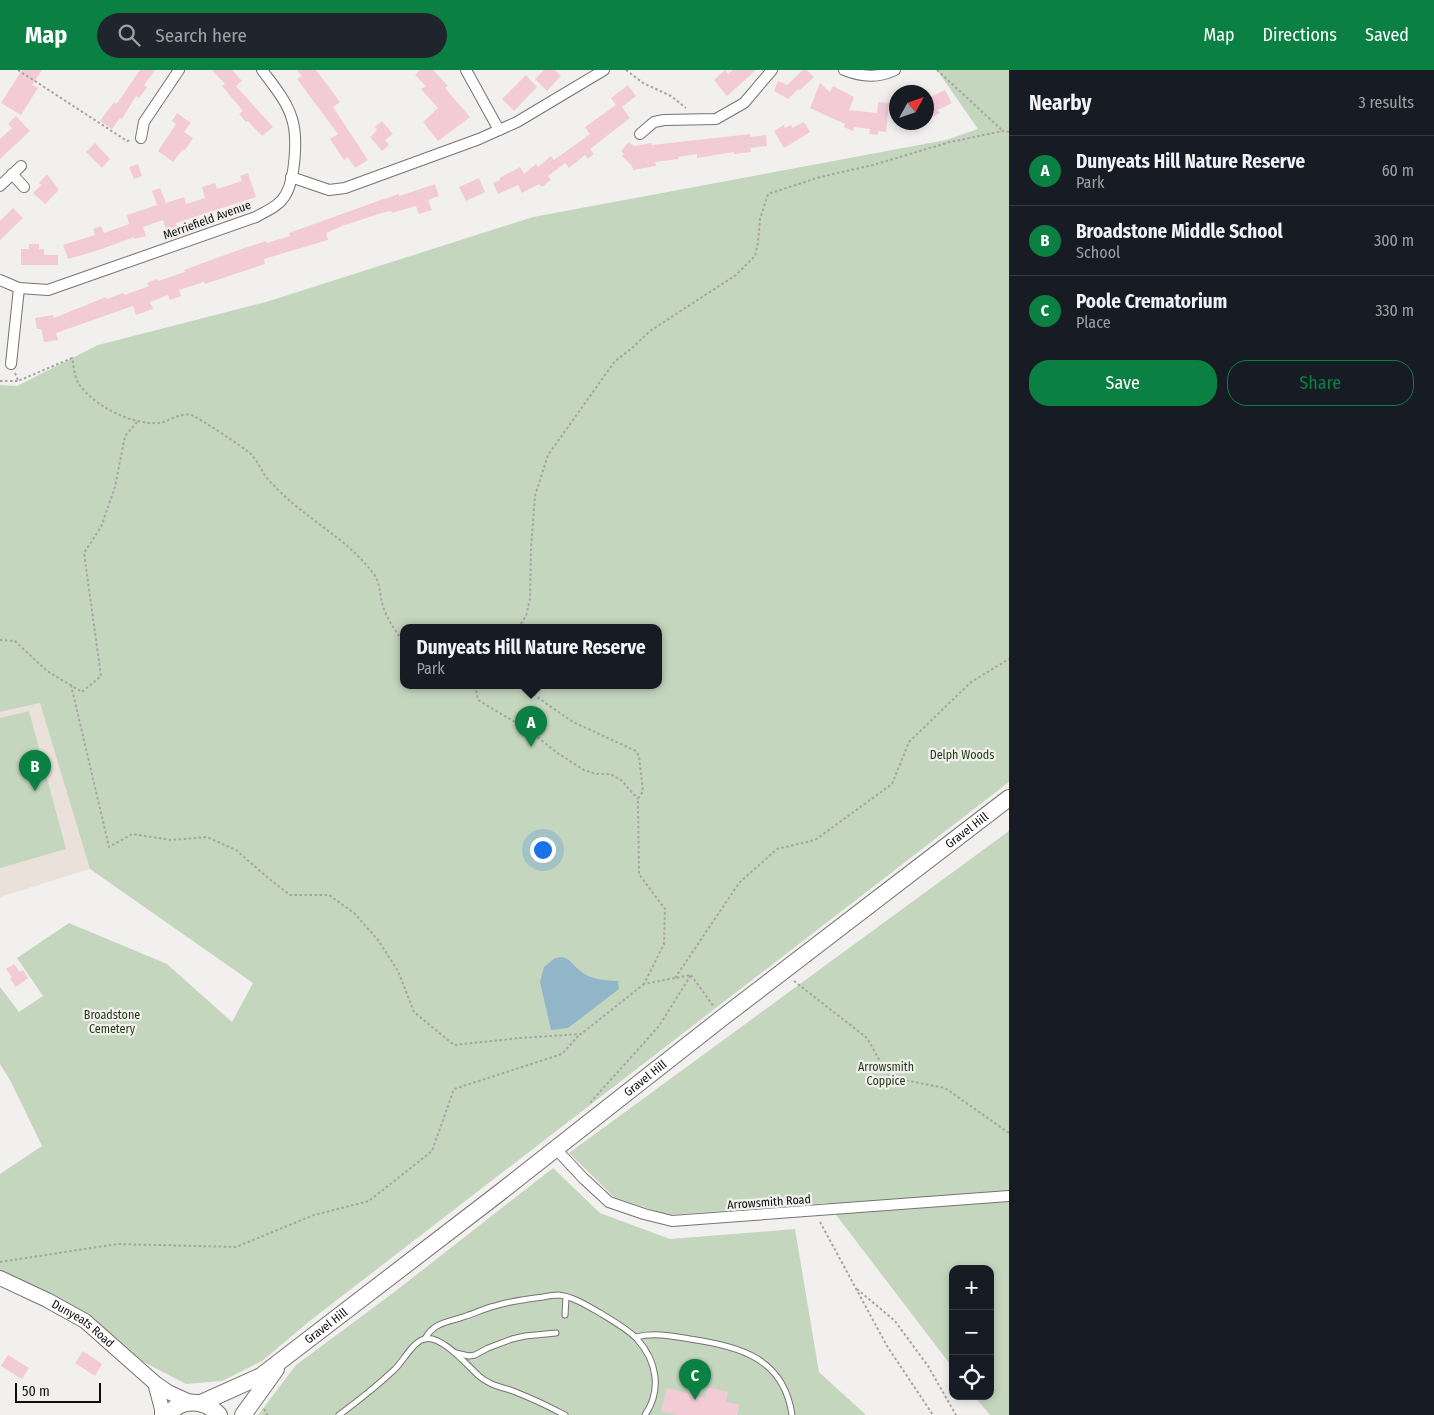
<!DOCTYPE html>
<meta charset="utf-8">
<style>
body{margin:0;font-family:"Fira Sans Condensed",sans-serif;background:#20242c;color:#f1f3f6}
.controls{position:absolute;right:15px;bottom:15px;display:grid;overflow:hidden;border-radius:10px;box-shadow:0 2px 8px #0003}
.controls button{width:45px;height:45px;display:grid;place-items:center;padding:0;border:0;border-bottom:1px solid #363941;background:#171b24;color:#f1f3f6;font:25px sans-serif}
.compass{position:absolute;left:889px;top:15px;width:45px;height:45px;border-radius:50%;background:#171b24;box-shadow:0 2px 8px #0003;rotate:50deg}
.scale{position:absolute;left:15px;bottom:12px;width:86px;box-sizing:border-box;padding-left:5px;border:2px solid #0f0f0e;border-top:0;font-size:14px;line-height:18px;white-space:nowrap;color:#0f0f0e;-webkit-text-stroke:4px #f2f0ee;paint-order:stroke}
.you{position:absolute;left:542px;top:779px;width:18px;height:18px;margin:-12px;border:4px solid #fff;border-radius:50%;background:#1a73e8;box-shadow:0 0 0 8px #1a73e833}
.badge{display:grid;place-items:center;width:32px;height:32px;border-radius:50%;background:#0b8043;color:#fff;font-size:16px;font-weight:700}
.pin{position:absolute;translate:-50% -41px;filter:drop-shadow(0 1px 2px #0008)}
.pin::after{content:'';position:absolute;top:26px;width:18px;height:15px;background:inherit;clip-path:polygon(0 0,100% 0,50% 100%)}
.popup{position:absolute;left:400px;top:554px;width:262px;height:65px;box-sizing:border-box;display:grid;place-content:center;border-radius:10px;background:#171b24;filter:drop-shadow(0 1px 4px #0005);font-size:16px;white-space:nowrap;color:#9ea1a6}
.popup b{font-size:19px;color:#f1f3f6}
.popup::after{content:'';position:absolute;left:50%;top:100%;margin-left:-10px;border:10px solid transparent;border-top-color:#171b24}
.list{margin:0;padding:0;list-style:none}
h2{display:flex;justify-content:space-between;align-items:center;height:65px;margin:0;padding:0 20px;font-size:21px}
h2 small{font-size:16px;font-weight:400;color:#9ea1a6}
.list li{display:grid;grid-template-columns:32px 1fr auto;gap:15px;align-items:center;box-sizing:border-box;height:70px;padding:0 20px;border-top:1px solid #363941}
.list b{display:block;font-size:19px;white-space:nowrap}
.list p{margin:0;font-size:16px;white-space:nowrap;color:#9ea1a6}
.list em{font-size:16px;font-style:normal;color:#9ea1a6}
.actions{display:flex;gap:10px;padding:15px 20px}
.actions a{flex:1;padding:11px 0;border:1px solid #0b8043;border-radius:20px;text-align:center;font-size:18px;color:#0b8043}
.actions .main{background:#0b8043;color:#fff}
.icon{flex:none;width:28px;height:28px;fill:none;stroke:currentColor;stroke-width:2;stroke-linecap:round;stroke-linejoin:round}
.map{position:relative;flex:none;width:1009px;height:1345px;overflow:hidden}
header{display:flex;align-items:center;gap:30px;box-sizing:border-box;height:70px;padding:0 25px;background:#0b8043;color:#fff}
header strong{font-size:24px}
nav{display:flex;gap:28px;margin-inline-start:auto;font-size:18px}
.search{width:350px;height:45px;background:#20242c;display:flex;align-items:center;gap:12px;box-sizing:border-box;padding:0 18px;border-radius:28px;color:#9ea1a6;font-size:19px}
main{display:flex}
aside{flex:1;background:#171b24}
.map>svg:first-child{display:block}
</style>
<header>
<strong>Map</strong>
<div class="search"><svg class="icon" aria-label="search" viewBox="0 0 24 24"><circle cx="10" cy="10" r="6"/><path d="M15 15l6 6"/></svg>Search here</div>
<nav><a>Map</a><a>Directions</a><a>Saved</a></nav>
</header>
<main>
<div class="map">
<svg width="1009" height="1345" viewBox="0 0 1009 1345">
<rect width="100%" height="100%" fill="#f2f0ee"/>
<polygon fill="#eae2da" points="45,632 90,799 0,827 0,642"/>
<g fill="#c5d6bf" fill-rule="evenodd">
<path d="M937 0H1009V712L311 1250 262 1291 222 1311 186 1314 134 1287 80 1240 0 1201V1104L42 1076 10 1010 0 994V917L19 942 43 926 17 888 69 853 167 894 232 952 253 913 90 799 40 633 0 642V315L17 316 98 275 266 232 533 147 946 70 978 59ZM404 558H658V616H404Z"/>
<polygon points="29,641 66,779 0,798 0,648"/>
<polygon points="1009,761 1009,1345 990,1345 974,1326 990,1326 990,1199 953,1199 953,1298 827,1133 667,1145 614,1127 569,1083"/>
<polygon points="553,1098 600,1143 670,1169 795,1159 819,1302 866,1345 258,1345 296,1295 393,1223"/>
</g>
<path fill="#90b6c7" d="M563 887C571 890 573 895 579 900 590 910 604 910 618 911L619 919 568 958 551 960 540 912 544 897 555 888Z"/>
<g fill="#f3cbd6">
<polygon points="22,0 42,0 32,15 38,18 21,45 1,33"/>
<polygon points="140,0 155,0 144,15 147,17 139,28 136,26 122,49 120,48 112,59 100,51 114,32 115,34 118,32"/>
<polygon points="212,0 232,0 242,11 236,16 273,57 262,66 248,51 246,52 239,44 243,41 222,16 225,14"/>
<polygon points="297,0 316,0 340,32 333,37 368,90 355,98 348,87 344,90 330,69 338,64 297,9 302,6"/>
<polygon points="420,0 433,0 448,16 445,18 470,47 438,71 423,52 438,38 421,19 426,16 415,5"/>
<polygon points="544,0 555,0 561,6 547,21 535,9"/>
<polygon points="725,0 728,4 733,0 756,0 727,26 714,10"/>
<polygon points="803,0 807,0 814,7 800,20 798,19 788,29 774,21 778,11 787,15"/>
<polygon points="526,5 537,17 514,41 502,29"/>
<polygon points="820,13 830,22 833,16 854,27 849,40 877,43 878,32 889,33 886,62 878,61 878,65 869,64 870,59 854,57 853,61 844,57 845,54 810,38"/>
<polygon points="628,15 636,26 622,37 630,48 590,79 594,84 588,89 585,85 569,98 565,93 548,106 551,110 542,117 539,114 522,123 518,115 498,124 493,113 500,110 499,108 520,97 524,104 536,94 538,97 551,86 554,90 590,64 585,57 616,35 611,28"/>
<polygon points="945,20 952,33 938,40 940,43 926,50 926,29"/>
<polygon points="177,43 191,53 184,62 193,68 185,80 183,79 173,92 158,81 176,54 172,51"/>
<polygon points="16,46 30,61 0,89 0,69 12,58 8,54"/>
<polygon points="382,51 393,64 385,70 389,75 382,81 370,67 377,60 375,57"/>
<polygon points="804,52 810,62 784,78 774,61 784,55 785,58 791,55 792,58"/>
<polygon points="750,64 750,67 766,65 767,76 750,78 751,82 734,84 734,82 697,88 697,84 678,87 679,89 655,92 656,96 633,100 632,96 622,86 624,84 621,81 629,72 634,76 651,73 652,75"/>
<polygon points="95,73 110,89 102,98 86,82"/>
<polygon points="138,94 142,106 134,109 129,97"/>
<polygon points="248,103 256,127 176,153 177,156 166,160 163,150 143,157 146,166 134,169 134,167 99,180 68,189 63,175 95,165 93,159 101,156 104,163 129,154 127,145 157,135 152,121 160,118 166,133 184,127 186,134 205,128 202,117 215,113 217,119 242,111 240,106"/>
<polygon points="47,104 59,120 45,134 33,123 41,115 39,113"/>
<polygon points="479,108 485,122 466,131 459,117"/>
<polygon points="435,114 439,126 428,130 432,140 419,144 416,136 392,143 391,141 382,143 342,156 326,163 328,170 264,189 265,194 205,214 204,212 179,220 181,226 170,230 168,225 150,232 153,239 136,245 133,236 56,263 58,270 44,272 41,259 37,259 35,248 53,245 54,248 106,227 107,229 123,223 124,225 149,216 147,213 157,209 158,211 185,202 184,200 233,182 266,171 267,173 290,166 289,163 378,131 399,124 399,126"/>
<polygon points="13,138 23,148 0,170 0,151"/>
<polygon points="29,174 39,174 39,179 44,179 44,185 58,185 58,195 21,195 21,179 29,179"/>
<polygon points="14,894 20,902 23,900 28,908 16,917 10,909 12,907 6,899"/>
<polygon points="83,1281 102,1294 95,1306 75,1293"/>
<polygon points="8,1285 29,1298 22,1309 1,1296"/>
<polygon points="708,1317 728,1322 726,1332 740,1335 737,1345 678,1345 661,1341 667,1318 705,1328"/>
</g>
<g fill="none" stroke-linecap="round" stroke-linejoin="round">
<defs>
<g id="lane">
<polyline points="565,1245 566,1227"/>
<path d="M636 1267C653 1262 673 1266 690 1269 739 1276 784 1288 792 1345"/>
<path d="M425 1269C433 1252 450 1252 466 1246 476 1243 485 1238 495 1236 510 1231 527 1229 543 1227 548 1226 553 1225 558 1225 572 1226 588 1236 600 1243 610 1249 629 1260 637 1269 657 1291 662 1320 645 1345"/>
<polyline points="456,1283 469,1286 475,1285 488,1278 512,1269 525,1266 556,1263"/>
<path d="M339 1345C358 1331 378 1315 395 1299 404 1290 412 1273 424 1269 441 1264 467 1295 479 1306 489 1315 501 1317 513 1321 531 1328 548 1336 565 1345"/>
</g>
<g id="street">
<polyline points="466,0 499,60"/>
<path d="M844 0C861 7 879 8 895 0"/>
<polyline points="640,64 654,52 664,50 716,49 744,33 772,0"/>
<polyline points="141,68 144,52 179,0"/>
<polyline points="12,104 24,117"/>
<polyline points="291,107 329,120 345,118 479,69 517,52 604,0"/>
<polyline points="0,116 21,96"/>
<path d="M0 210 19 218 48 220 256 147C266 141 280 136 286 124 295 108 298 67 292 49 287 31 273 15 262 0"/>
<polyline points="11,294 19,218"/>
<polyline points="556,1079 583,1108 609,1132 644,1144 672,1151 1009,1126"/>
</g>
<g id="secondary">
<path id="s1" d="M0 1208 47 1230 85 1251 155 1313 168 1322 190 1332"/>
<polyline points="155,1313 162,1339 162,1345"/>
</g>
<g id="primary">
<path id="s2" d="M201 1333 261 1306 283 1289 498 1124 722 948 1009 728"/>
<path d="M168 1345C181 1328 205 1329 219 1345"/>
<polyline points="243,1345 276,1299"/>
</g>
</defs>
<use href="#lane" stroke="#767371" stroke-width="7"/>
<use href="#street" stroke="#767371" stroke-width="12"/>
<use href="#secondary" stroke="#767371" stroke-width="16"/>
<use href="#primary" stroke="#767371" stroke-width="18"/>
<g stroke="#a5a4a3" stroke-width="2" stroke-dasharray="2.5 2.5" stroke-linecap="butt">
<polyline points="18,0 127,71 132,70"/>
<polyline points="626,0 643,13 671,26 686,38"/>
<polyline points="937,0 1003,61"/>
<path d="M15 303 18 311 72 288C74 296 74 307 79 314 93 335 131 355 158 353 169 352 180 342 191 345 197 346 247 380 251 384 257 391 261 399 266 407 273 415 282 424 290 431 319 456 349 472 373 503 381 513 379 524 383 536 387 549 395 561 404 572"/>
<polyline points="0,311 18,311"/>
<polyline points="518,558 526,546 530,529 531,478 535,426 548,385 615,291 631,279 650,261 736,205 755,186 758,173 760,149 768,124 820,107 873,95 950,72 1003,61 1009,62"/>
<polyline points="0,570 15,571 47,601 82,622 101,606 84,483 101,457 115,417 125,366 138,351"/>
<polyline points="71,615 109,777 132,764 171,770 207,767 236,780 268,808 290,825 329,825 354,843 378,870 398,901 414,942 454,975 520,968 581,964 644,914"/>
<polyline points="478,616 476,620 478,630 530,661 556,682 584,700 596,704 610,704 621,710 638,729"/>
<polyline points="521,616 573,652 636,681 639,686 643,721 638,729 639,804 665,839 664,874 644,914 691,905 659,956 589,1034"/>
<polyline points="691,905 714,937"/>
<polyline points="675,908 739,813 777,779 815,770 892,714 909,672 971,612 1009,589"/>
<polyline points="794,911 867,968 889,1007 945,1018 1009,1063"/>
<polyline points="820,1152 887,1276 933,1345"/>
<polyline points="0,1192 117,1174 236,1177 314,1145 369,1131 432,1081 454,1019 562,984 580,964"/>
<polyline points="857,1219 895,1251 928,1296 956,1345"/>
<polyline points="264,1339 267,1344 266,1345"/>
</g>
<use href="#lane" stroke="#fff" stroke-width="5"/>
<use href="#street" stroke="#fff" stroke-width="10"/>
<use href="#secondary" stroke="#fff" stroke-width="14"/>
<use href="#primary" stroke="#fff" stroke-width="16"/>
</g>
<g text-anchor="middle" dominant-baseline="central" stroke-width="4.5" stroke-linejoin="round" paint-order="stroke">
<g font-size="12" fill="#0f0f0e" stroke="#f2f0ee">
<text transform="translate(207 150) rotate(-20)">Merriefield Avenue</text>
<text stroke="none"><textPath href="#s2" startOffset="958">Gravel Hill</textPath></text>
<text stroke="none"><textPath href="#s2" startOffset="552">Gravel Hill</textPath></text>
<text transform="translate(769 1132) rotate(-4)">Arrowsmith Road</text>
<text stroke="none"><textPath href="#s1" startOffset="95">Dunyeats Road</textPath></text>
<text stroke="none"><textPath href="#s2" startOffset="148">Gravel Hill</textPath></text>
</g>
<g font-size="12" fill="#1e3b10" stroke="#f2f0ee">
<text x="962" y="685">Delph Woods</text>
<text x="112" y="945">Broadstone<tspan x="112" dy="14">Cemetery</tspan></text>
<text x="886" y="997">Arrowsmith<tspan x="886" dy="14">Coppice</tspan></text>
</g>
</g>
</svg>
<div class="controls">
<button>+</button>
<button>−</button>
<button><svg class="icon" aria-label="locate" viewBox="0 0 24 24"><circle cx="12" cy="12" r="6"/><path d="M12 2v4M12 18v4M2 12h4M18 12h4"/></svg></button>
</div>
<svg class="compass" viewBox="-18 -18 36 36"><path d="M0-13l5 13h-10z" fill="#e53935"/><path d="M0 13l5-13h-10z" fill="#9ea1a6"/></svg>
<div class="scale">50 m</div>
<div class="you"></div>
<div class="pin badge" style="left:531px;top:677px">A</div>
<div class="popup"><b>Dunyeats Hill Nature Reserve</b>Park</div>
<div class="pin badge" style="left:35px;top:721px">B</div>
<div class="pin badge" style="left:695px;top:1330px">C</div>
</div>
<aside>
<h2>Nearby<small>3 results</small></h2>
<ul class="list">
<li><span class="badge">A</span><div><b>Dunyeats Hill Nature Reserve</b><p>Park</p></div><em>60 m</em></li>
<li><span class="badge">B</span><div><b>Broadstone Middle School</b><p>School</p></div><em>300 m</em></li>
<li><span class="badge">C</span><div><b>Poole Crematorium</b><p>Place</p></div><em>330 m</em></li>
</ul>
<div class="actions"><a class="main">Save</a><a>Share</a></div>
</aside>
</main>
